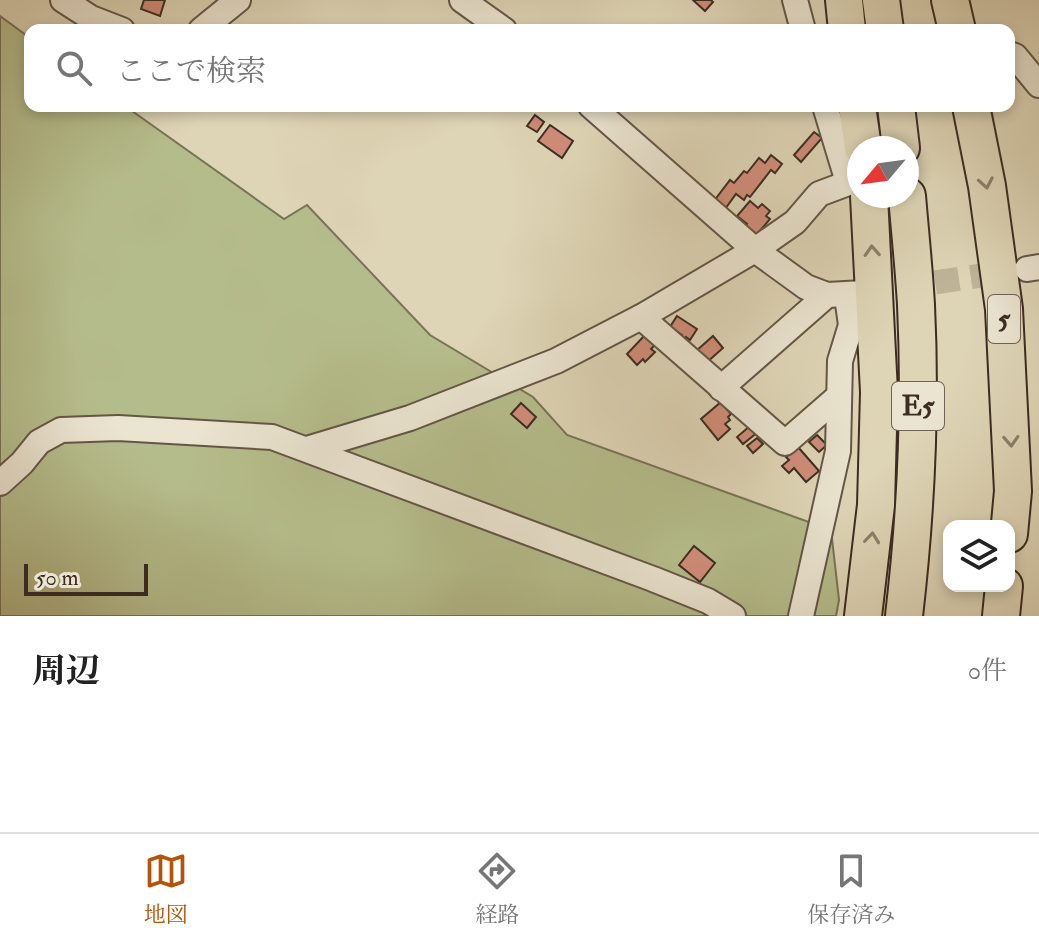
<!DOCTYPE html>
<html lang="ja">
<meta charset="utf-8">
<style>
body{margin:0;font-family:"IM FELL Double Pica","Noto Serif JP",serif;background:#f6f6f6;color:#222}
.controls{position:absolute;right:24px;bottom:24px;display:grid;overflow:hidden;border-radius:16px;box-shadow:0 4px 12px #0003}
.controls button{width:72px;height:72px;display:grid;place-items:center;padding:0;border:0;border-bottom:2px solid #e0e0e0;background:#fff;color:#222;font:40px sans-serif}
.compass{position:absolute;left:847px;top:136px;width:72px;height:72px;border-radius:50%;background:#fff;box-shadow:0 4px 12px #0003;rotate:241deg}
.scale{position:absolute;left:24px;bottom:20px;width:124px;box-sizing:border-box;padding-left:8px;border:4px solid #3c2c22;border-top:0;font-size:22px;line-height:28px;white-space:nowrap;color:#3c2c22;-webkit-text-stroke:6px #eae4d0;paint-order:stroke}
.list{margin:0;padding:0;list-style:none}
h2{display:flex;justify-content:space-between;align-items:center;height:104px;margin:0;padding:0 32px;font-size:34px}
h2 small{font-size:26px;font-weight:400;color:#767676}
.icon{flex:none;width:44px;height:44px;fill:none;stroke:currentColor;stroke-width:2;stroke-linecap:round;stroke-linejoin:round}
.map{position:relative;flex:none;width:1039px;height:616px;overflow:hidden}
.search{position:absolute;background:#fff;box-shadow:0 4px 12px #0003;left:24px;right:24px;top:24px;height:88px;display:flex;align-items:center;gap:20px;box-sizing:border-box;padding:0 28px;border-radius:16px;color:#767676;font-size:30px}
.sheet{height:216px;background:#fff}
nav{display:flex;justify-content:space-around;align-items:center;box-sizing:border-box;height:112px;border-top:2px solid #e0e0e0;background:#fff;font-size:22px;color:#767676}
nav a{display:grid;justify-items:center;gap:4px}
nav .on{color:#b45309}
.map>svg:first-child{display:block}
</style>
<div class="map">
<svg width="1039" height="616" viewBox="0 0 1039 616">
<rect width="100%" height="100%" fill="#ded5b6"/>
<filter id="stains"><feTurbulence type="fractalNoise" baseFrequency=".0025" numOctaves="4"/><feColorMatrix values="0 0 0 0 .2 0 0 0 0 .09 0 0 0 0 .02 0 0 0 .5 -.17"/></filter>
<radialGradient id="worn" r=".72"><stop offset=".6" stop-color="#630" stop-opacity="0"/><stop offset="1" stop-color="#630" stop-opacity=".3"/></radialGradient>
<polygon fill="#b5bc8b" stroke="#787456" stroke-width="2" points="0,16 30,38 30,106 125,106 284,219 307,205 430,335 533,397 567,435 831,530 839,600 836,616 0,616"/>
<g fill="#d08d79" stroke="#3c2c22" stroke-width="2">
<polygon points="144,0 165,0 160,16 141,9"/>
<polygon points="693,0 711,0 713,2 705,11"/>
<polygon points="535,115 544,122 537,132 527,126"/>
<polygon points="550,125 573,141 562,158 538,141"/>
<polygon points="814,132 822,138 801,162 794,155"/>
<polygon points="771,155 782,164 775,173 771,170 750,197 747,195 744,200 736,194 725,209 714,201 730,180 734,183 744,171 747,173 759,158 765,163"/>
<polygon points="750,201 758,208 762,204 770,211 766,216 770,219 754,238 743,229 747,224 737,216"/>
<polygon points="677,316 697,329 690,340 686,337 684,341 680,339 682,335 670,327"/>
<polygon points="645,335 655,345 651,349 655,352 645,362 643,359 637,365 627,354"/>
<polygon points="713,336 723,348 706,363 696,351"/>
<polygon points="721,402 731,414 728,417 730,420 725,424 730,429 718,440 701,419"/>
<polygon points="521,403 536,417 527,428 511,414"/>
<polygon points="751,425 758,432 743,444 737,437"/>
<polygon points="817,435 827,445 819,452 809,442"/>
<polygon points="757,438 763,444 753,453 747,446"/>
<polygon points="798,447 819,471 806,482 794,468 789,473 782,466 789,460 786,457"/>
<polygon points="694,546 715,563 700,582 679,565"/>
</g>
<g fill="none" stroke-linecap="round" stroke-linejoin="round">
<polyline stroke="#beb398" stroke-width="24" stroke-dasharray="24 12" stroke-linecap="butt" points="864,293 1011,271"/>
<defs>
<g id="minor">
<polyline points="63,0 91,18 122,30"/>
<polyline points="462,0 504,30"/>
<polyline points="795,0 803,30"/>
<polyline points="201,30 238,0"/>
<polyline points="1009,54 1015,56 1039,85"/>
<polyline points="591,106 755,250 806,287 827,295 864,293"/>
<polyline points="825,106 848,182"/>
<polyline points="1027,269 1039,267"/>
<polyline points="641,317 785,443 839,396"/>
<polyline points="721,388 827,295"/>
<polyline points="307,449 410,418 556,361 641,317 755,250 795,222 819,194 859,179"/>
<polyline points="0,483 22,463 39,442 61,430 118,428 272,437 653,579 708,601 733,616"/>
<polyline points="801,616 838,451 840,361 851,325 847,296"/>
</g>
<g id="highway">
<polyline points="844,0 847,30"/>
<polyline points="881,0 885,30"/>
<polyline points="950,0 957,30"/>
<polyline points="857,106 863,148"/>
<polyline points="896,106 901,148"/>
<polyline points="971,106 987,186 1004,309 1013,491 1009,534"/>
<polyline points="863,616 876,505 879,392 869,196"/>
<path d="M904 616C916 513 921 409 916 305 914 269 910 232 907 196"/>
<polyline points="1001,616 1004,586"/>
</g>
</defs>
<use href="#minor" stroke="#645647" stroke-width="28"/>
<use href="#highway" stroke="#3c2c22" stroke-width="40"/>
<use href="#minor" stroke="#eae4d0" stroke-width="24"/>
<use href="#highway" stroke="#ded5b6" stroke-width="36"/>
</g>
<defs><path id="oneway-chevron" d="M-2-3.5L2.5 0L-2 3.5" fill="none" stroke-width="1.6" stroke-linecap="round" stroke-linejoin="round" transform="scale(2)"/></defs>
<g stroke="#8d806c">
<use href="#oneway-chevron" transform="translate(986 183) rotate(80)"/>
<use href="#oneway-chevron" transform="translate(872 251) rotate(-93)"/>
<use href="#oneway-chevron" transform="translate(1011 441) rotate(87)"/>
<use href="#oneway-chevron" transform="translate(872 538) rotate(-84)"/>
</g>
<g text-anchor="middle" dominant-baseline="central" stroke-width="8" stroke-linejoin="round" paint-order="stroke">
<g fill="#eae4d0" stroke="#706356" stroke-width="2">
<rect x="988" y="295" width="32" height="48" rx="6"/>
<rect x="892" y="382" width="52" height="48" rx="6"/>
</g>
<g font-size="28" font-weight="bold" fill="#3c2c22">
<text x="1004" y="319">5</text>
<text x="918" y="406">E5</text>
</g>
</g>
<rect width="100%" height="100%" filter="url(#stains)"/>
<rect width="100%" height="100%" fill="url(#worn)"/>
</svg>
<div class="controls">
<button><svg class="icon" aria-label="layers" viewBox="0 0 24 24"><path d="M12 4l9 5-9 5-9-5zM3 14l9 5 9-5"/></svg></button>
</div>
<svg class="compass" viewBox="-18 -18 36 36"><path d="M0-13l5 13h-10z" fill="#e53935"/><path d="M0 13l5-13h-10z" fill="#767676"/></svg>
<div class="scale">50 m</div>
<div class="search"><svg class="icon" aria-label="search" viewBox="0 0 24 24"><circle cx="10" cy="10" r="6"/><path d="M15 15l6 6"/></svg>ここで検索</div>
</div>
<section class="sheet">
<h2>周辺<small>0件</small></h2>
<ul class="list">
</ul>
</section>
<nav>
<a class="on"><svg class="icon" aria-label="map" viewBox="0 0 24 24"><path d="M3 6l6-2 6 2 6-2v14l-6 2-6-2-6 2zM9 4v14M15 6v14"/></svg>地図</a>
<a><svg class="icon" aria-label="directions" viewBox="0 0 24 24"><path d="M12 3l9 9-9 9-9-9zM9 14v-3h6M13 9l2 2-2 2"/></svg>経路</a>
<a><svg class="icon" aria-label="saved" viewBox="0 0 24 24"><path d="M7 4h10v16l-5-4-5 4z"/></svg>保存済み</a>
</nav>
